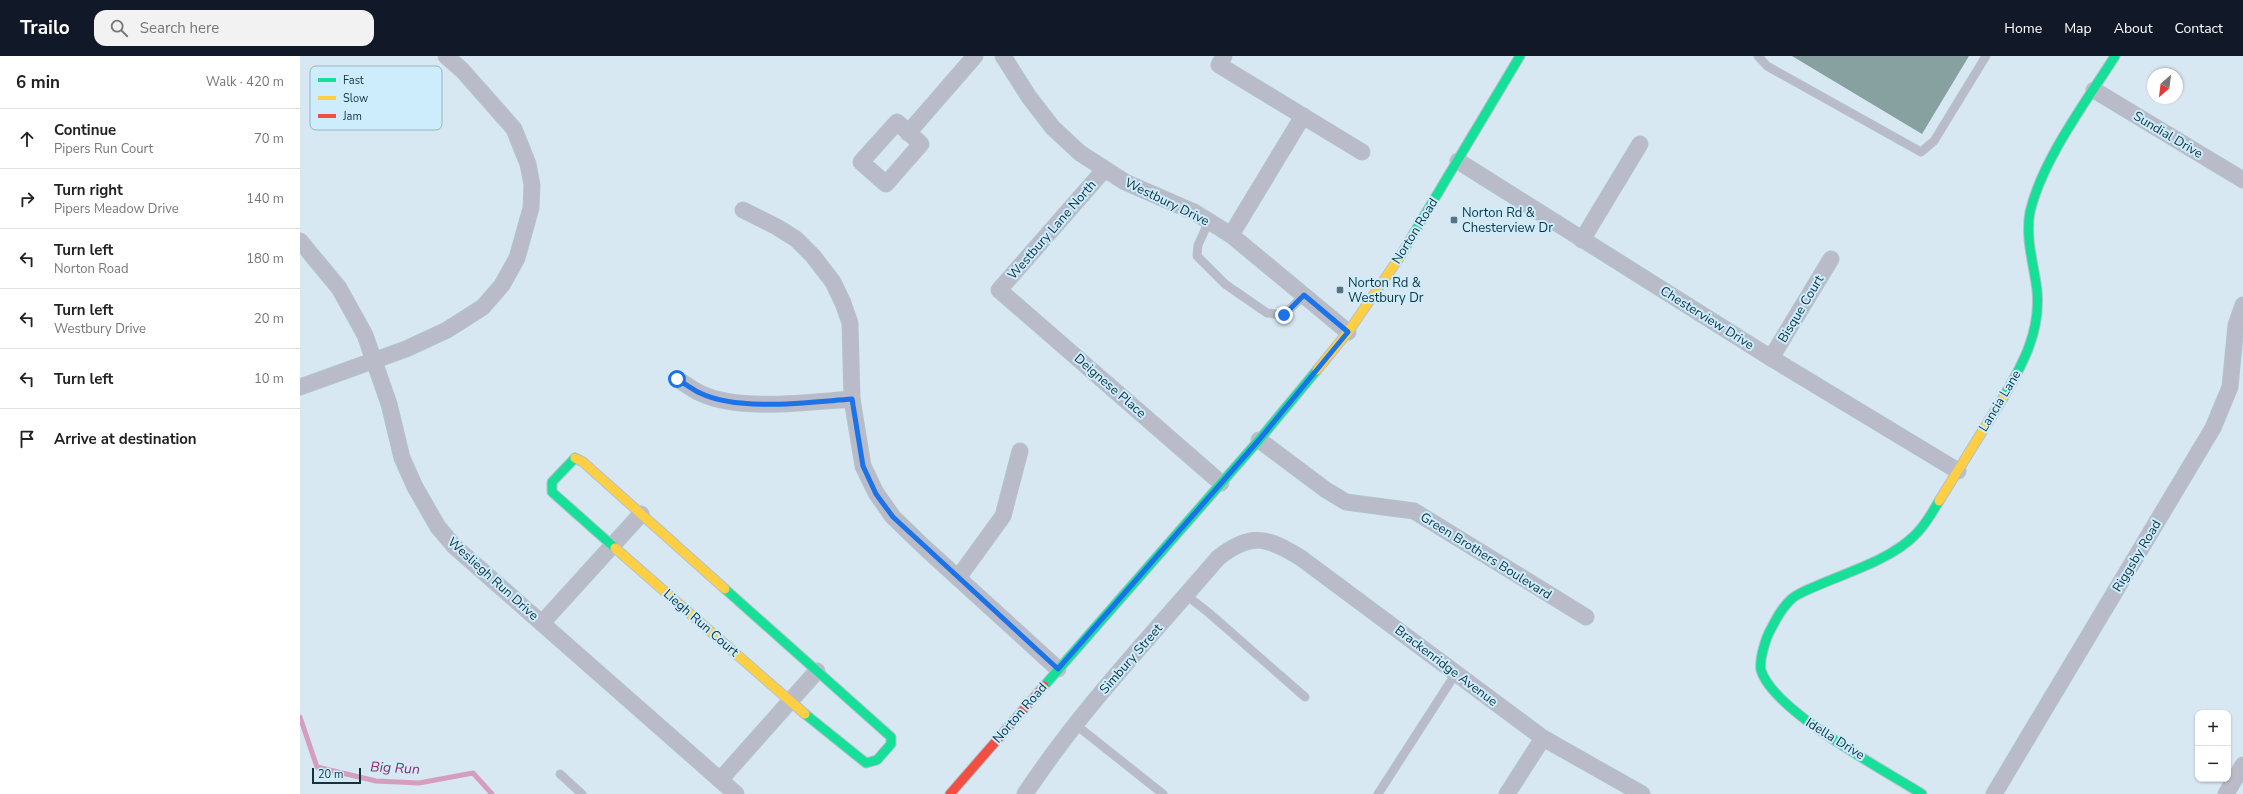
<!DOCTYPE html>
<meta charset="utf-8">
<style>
body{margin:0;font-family:"Nunito Sans",sans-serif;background:#f2f2f2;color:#222}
.controls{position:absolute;right:12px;bottom:12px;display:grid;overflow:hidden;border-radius:8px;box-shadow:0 1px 3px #0004}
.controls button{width:36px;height:36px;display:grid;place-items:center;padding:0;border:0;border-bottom:1px solid #e0e0e0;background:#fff;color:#222;font:20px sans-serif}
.compass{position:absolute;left:1847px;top:12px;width:36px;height:36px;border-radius:50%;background:#fff;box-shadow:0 1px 3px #0004;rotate:208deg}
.scale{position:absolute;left:12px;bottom:10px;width:49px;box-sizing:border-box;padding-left:4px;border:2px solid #113443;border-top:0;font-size:11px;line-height:14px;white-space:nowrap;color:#113443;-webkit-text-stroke:3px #cdecfc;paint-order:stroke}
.stop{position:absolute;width:12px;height:12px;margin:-9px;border:3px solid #1a73e8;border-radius:50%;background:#fff}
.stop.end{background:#1a73e8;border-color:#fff;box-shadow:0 1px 4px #0008}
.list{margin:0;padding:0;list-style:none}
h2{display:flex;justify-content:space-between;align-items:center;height:52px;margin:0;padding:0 16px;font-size:17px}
h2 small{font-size:13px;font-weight:400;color:#767676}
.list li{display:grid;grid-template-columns:26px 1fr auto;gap:12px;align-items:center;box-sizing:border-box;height:60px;padding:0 16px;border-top:1px solid #e0e0e0}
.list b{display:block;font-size:15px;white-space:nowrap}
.list p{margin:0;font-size:13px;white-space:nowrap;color:#767676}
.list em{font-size:13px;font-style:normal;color:#767676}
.icon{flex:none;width:22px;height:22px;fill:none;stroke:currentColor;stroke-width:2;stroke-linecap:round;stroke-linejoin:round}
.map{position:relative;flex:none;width:1943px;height:738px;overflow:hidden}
header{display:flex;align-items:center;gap:24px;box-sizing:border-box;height:56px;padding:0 20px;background:#111827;color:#fff}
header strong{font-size:19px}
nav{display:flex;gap:22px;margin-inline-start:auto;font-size:14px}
.search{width:280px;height:36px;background:#f2f2f2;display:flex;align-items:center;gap:10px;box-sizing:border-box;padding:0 14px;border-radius:12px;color:#767676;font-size:15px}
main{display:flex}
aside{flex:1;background:#fff}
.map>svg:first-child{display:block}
</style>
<header>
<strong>Trailo</strong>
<div class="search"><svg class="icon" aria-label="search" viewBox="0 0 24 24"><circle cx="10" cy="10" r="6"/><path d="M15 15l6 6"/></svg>Search here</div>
<nav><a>Home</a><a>Map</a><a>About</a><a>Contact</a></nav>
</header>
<main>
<aside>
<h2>6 min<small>Walk · 420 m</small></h2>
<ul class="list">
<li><svg class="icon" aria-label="ahead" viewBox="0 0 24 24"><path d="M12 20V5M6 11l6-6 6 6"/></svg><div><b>Continue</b><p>Pipers Run Court</p></div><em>70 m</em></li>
<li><svg class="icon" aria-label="right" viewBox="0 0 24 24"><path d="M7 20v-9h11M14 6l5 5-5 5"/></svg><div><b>Turn right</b><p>Pipers Meadow Drive</p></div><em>140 m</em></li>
<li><svg class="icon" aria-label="left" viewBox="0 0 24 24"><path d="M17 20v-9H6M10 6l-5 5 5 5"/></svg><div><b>Turn left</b><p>Norton Road</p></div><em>180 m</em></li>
<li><svg class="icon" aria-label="left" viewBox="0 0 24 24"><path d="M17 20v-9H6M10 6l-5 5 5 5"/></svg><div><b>Turn left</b><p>Westbury Drive</p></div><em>20 m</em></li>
<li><svg class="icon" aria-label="left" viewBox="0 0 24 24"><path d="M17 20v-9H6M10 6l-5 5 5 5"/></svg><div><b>Turn left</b></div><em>10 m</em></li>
<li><svg class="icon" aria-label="arrive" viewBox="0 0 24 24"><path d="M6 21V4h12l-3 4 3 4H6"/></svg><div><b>Arrive at destination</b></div></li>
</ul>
</aside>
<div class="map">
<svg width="1943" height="738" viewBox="0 0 1943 738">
<rect width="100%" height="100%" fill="#d8e8f2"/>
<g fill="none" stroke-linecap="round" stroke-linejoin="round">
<polyline stroke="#d49ebe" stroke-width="5" points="0,661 17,711 76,725 119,727 173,717 192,738"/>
</g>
<polygon fill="#87a0a0" points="1492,0 1669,0 1622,78"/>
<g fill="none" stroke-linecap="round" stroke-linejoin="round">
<defs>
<g id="lane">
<polyline points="1458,0 1467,10 1621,96 1634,85 1686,0"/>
<polyline points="909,165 898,189 897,200 925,228 967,257 984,259 1004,239"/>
<polyline points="886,539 909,557 1005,641"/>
<polyline points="776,669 863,738"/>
<polyline points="260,718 282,738"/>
<polyline points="1078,738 1156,617"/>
</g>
<g id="street">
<polyline points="703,0 729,41 753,72 780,97 825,126 894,156 931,179 1048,276"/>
<polyline points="924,0 919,9 1062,96"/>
<polyline points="1794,34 1943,124"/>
<polygon points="597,66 621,88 586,128 561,106"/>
<polyline points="608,77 675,0"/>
<polyline points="1158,105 1471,302 1658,415"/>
<polyline points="804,114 699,234 921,427"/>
<polyline points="443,154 477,171 496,183 513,200 533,226 543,247 550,267 552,343 563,410 576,437 593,461 624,491 758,613"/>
<polyline points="931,179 1003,60"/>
<polyline points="1282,184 1340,88"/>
<polyline points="0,185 39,232 65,279 89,348 102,402 115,431 138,471 154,490 436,738"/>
<polyline points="1471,302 1531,203"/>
<path d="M377 323C384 327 392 333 400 337 439 356 510 346 552 343"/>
<polyline points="0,331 106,293 147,274 183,251 202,229 217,202 231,152 232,129 228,108 214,73 162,14 146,0"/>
<polyline points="959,384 1026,434 1046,446 1114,455 1286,561"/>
<polyline points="658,522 703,460 720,395"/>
<polyline points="242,567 341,458"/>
<polyline points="420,724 517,615"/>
<path d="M725 738C781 653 852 579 918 502 951 476 967 481 1001 502L1243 682 1342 738"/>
<polyline points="1207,738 1243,682"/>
<polyline points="1694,738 1913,372 1930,331 1936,269 1943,249"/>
<polyline points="1926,738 1943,709"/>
</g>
<g id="fast">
<polyline points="1099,202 1220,0"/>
<path d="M1703 342C1723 308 1741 275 1737 234 1734 209 1725 182 1730 156 1742 104 1786 46 1815 0"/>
<polyline points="275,402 252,426 252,436 315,492"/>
<polyline points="425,533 591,681 591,688 577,704 566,707 505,658"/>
<polyline points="744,630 959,384 1017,314"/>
<path d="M1622 738C1584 714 1473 655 1461 614 1459 604 1466 581 1471 573 1477 561 1486 544 1499 538 1534 520 1587 507 1614 480 1625 470 1632 457 1639 445"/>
</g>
<g id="slow">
<polyline points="1017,314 1048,276 1099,202"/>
<polyline points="275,402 283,406 425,533"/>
<polyline points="1639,445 1703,342"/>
<polyline points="315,492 505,658"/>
</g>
<polyline id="jam" points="650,738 744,630"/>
</defs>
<use href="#lane" stroke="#b2c3cd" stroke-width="9"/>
<use href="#street" stroke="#b2c3cd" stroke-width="17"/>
<use href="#fast" stroke="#b2c3cd" stroke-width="11"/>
<use href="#slow" stroke="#b2c3cd" stroke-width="11"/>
<use href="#jam" stroke="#b2c3cd" stroke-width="11"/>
<use href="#lane" stroke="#babbc8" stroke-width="7"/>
<use href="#street" stroke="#babbc8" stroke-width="15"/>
<use href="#fast" stroke="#16e098" stroke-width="9"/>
<use href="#slow" stroke="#ffcf43" stroke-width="9"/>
<use href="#jam" stroke="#f24e42" stroke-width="9"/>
</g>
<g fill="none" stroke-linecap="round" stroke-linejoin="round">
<path stroke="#1a73e8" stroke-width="5" d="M377 323C384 327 392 333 400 337 439 356 510 346 552 343L563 410 576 438 593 461 758 613 959 384 1048 276 1004 239 984 259"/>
</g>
<g fill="#577380" stroke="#cdecfc" stroke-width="1.5">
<rect x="1150" y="160" width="8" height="8" rx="2"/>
<rect x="1036" y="230" width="8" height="8" rx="2"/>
</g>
<g text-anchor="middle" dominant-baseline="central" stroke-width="4" stroke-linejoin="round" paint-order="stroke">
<g font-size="13" fill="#113443" stroke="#cdecfc">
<text transform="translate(1868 79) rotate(31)">Sundial Drive</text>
<text transform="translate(867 146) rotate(26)">Westbury Drive</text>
<text transform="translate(752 174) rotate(-49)">Westbury Lane North</text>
<text transform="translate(1115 175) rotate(-58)">Norton Road</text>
<text transform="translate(1501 253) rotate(-59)">Bisque Court</text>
<text transform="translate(1407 262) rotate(32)">Chesterview Drive</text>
<text transform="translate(810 330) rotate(41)">Deignese Place</text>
<text transform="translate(1700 345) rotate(-59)">Lancia Lane</text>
<text transform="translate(1186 500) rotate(32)">Green Brothers Boulevard</text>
<text transform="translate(1837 500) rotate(-59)">Riggsby Road</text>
<text transform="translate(193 523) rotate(42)">Wesliegh Run Drive</text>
<text transform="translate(401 567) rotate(41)">Liegh Run Court</text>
<text transform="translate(831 603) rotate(-49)">Simbury Street</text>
<text transform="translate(1146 610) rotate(37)">Brackenridge Avenue</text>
<text transform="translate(720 657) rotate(-49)">Norton Road</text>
<text transform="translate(1535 683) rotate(32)">Idella Drive</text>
</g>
<g font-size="13" fill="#113443" stroke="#cdecfc" text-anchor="start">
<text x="1162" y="157">Norton Rd &amp;<tspan x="1162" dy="15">Chesterview Dr</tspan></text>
<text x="1048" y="227">Norton Rd &amp;<tspan x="1048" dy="15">Westbury Dr</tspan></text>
</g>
<g font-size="14" font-style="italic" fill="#8b2a5f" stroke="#cdecfc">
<text transform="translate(95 712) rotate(3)">Big Run</text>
</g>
</g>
<rect x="10" y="10" width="132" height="64" rx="6" fill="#cdecfc" stroke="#95b5c4" stroke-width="1"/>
<rect x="18" y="22" width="18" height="4" fill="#16e098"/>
<rect x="18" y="40" width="18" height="4" fill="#ffcf43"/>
<rect x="18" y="58" width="18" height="4" fill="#f24e42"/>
<g font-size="11" fill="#113443">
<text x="43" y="28">Fast</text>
<text x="43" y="46">Slow</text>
<text x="43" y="64">Jam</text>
</g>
</svg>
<div class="controls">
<button>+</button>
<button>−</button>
</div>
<svg class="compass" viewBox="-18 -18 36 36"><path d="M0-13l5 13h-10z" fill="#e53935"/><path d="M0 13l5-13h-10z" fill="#767676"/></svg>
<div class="scale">20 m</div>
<div class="stop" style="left:377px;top:323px"></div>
<div class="stop end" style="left:984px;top:259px"></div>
</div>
</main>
